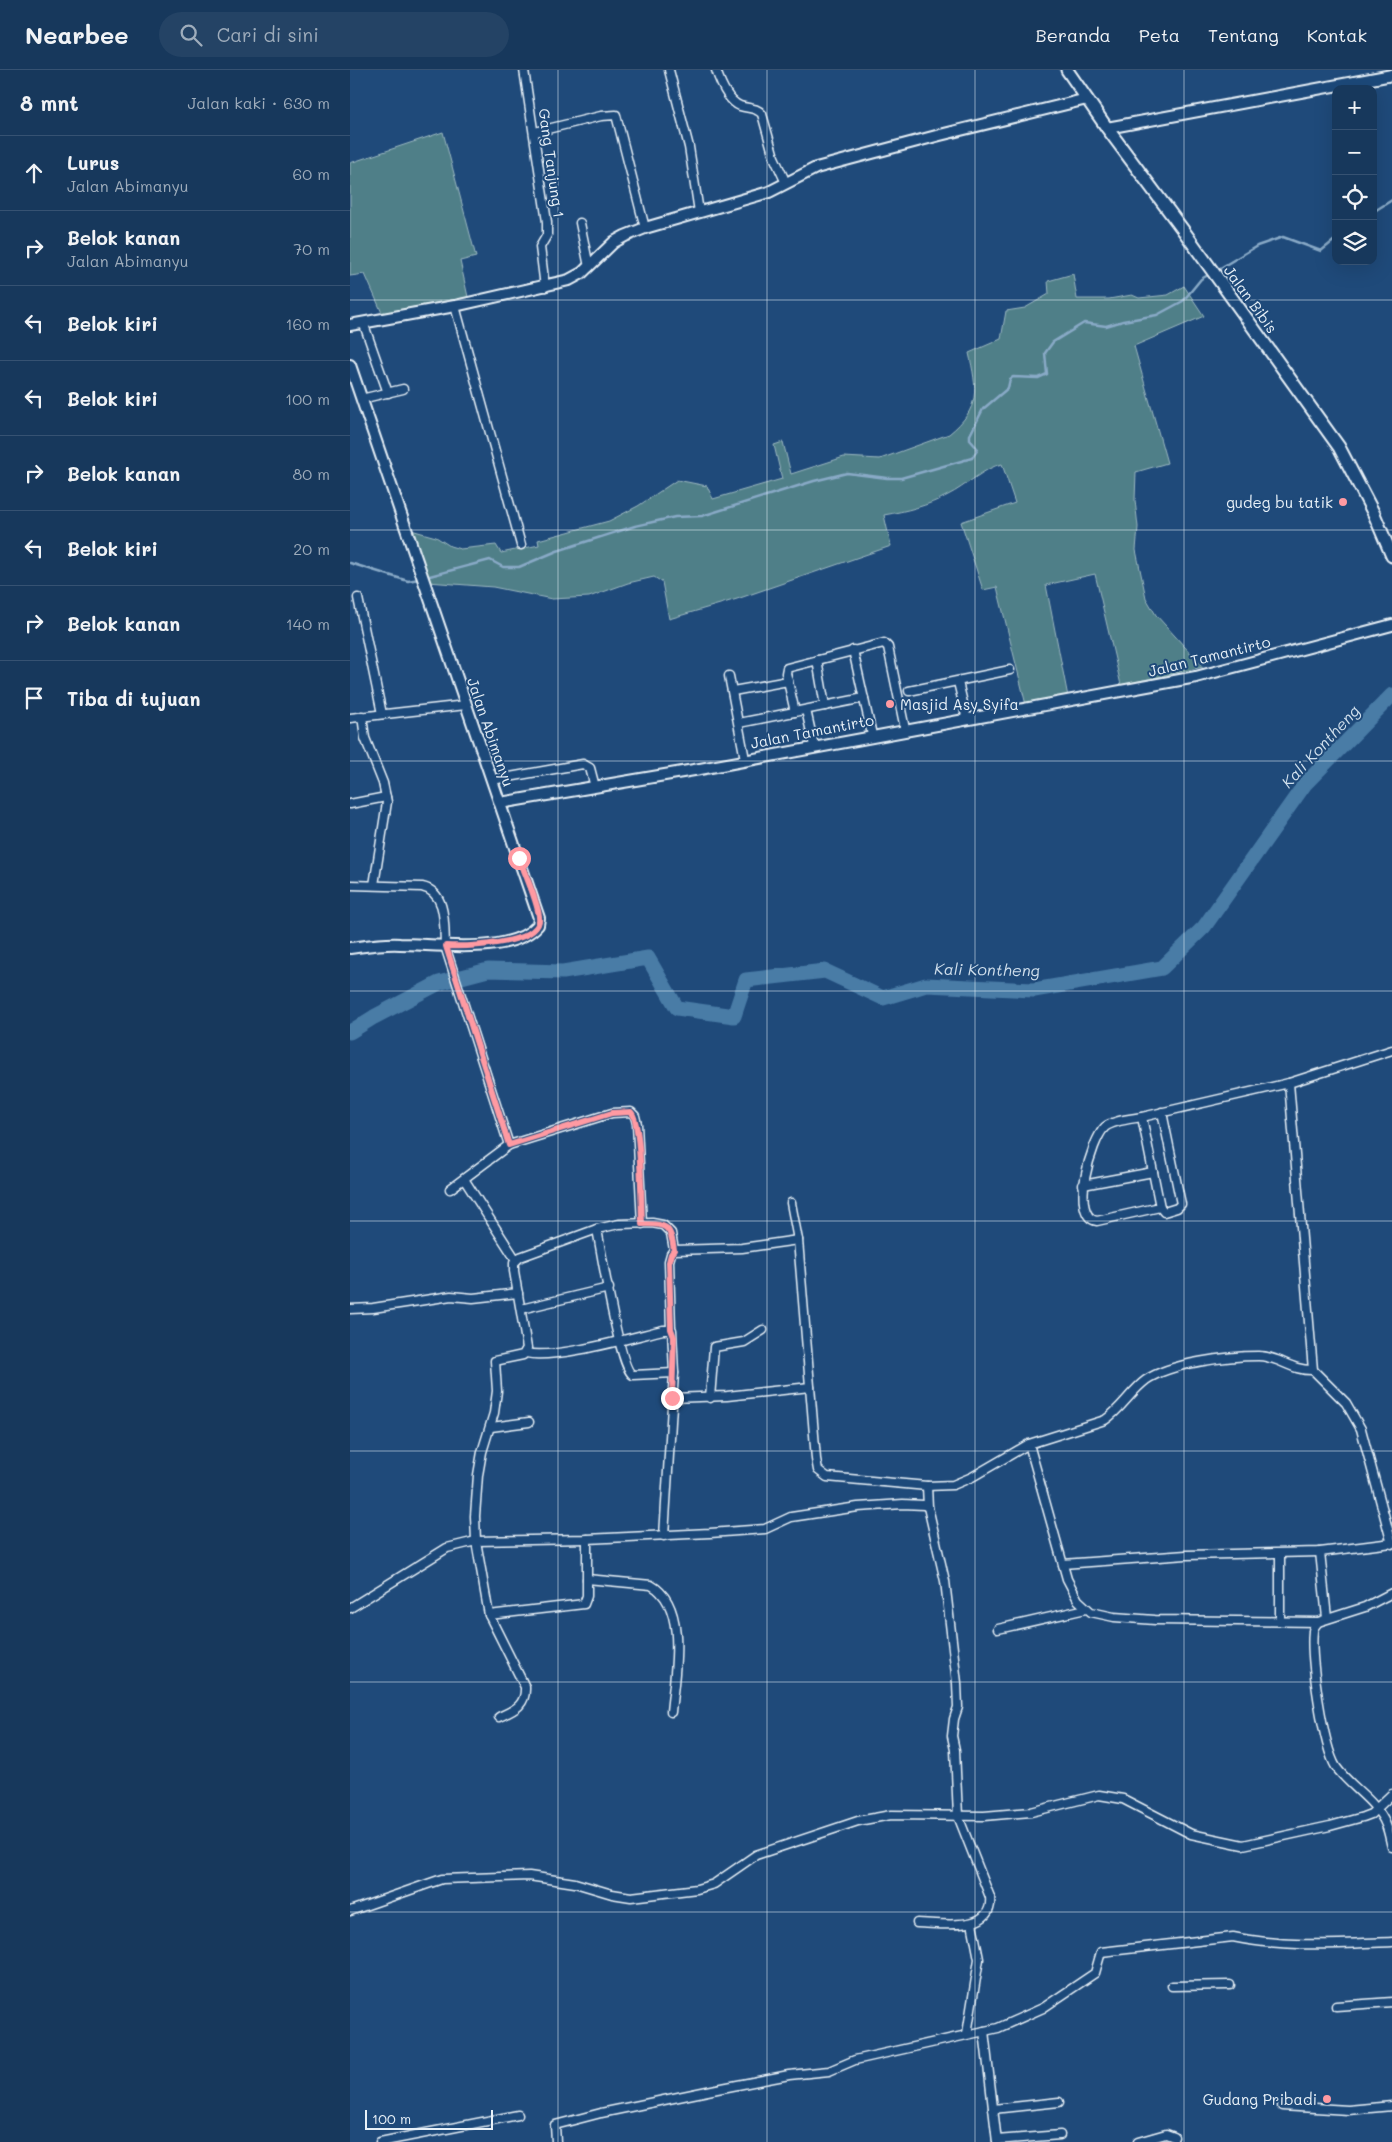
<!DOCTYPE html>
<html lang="id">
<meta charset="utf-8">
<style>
body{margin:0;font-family:Mali,sans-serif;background:#244365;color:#f1f3f6}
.controls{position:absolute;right:15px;top:15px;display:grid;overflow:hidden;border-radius:10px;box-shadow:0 5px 20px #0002}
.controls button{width:45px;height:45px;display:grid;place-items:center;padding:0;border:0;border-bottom:1px solid #365272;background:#17385c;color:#f1f3f6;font:25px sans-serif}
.scale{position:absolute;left:15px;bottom:12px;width:128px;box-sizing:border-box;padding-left:5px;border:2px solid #e8f1f8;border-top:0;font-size:14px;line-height:18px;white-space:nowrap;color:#e8f1f8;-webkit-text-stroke:4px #1f4a7a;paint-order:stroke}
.stop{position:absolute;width:15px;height:15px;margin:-11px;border:4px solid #ff9aa2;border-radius:50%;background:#fff}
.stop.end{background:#ff9aa2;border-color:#fff;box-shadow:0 1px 5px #0008}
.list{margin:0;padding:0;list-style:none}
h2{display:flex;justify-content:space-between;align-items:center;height:65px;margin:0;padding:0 20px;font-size:21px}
h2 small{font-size:16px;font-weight:400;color:#9eacbb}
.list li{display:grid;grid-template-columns:32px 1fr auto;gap:15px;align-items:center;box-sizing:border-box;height:75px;padding:0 20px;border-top:1px solid #365272}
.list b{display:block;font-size:19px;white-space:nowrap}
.list p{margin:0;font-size:16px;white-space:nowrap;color:#9eacbb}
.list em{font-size:16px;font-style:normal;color:#9eacbb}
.icon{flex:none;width:28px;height:28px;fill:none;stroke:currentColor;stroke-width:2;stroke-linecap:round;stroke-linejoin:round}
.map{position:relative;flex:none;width:1042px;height:2072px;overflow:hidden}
header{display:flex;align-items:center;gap:30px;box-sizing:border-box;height:70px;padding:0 25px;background:#17385c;border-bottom:1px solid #365272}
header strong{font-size:24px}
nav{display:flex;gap:28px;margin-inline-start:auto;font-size:18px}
.search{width:350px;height:45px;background:#244365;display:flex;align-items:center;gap:12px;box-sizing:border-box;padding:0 18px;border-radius:28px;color:#9eacbb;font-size:19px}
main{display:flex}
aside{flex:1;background:#17385c}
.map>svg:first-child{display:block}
</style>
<header>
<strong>Nearbee</strong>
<div class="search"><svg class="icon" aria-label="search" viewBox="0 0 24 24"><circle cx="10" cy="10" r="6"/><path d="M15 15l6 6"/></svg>Cari di sini</div>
<nav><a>Beranda</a><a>Peta</a><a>Tentang</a><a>Kontak</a></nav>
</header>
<main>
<aside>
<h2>8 mnt<small>Jalan kaki · 630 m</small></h2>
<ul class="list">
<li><svg class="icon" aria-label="ahead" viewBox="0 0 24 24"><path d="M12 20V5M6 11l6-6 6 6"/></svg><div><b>Lurus</b><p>Jalan Abimanyu</p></div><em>60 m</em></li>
<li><svg class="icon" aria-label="right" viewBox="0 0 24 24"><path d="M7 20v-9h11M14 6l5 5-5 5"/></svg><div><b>Belok kanan</b><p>Jalan Abimanyu</p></div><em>70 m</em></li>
<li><svg class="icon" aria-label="left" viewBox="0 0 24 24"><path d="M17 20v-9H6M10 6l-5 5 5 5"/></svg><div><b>Belok kiri</b></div><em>160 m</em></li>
<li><svg class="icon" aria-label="left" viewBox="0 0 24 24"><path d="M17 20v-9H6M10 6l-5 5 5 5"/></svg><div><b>Belok kiri</b></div><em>100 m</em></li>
<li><svg class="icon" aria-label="right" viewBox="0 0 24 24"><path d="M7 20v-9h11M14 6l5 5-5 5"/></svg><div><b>Belok kanan</b></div><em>80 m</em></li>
<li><svg class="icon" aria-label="left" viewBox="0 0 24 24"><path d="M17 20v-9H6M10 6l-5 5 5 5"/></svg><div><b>Belok kiri</b></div><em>20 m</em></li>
<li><svg class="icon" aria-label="right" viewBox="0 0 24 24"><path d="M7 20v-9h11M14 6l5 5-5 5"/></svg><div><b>Belok kanan</b></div><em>140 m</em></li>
<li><svg class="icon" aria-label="arrive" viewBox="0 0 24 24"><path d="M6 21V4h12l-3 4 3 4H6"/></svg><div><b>Tiba di tujuan</b></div></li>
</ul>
</aside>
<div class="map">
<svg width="1042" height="2072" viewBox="0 0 1042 2072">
<rect width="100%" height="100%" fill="#1f4a7a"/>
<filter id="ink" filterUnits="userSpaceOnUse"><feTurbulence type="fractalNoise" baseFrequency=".02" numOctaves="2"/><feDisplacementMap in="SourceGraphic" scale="10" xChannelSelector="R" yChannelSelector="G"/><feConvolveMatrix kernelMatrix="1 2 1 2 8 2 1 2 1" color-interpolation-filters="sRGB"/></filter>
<g filter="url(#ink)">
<g fill="#507f88" stroke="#9cb8c0">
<polygon points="93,62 126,187 110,191 118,227 32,243 15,204 0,206 0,93"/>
<path d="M723 204 727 229H759L782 225 789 228 818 225 834 216 854 246 784 276 817 393 786 402 785 430 788 457 786 480 796 528 806 545 853 597 771 615 745 504 696 515 718 627 676 635 647 517 633 520 611 452 665 433 652 394C635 397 615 417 598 425 578 436 556 441 534 445L541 476 387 529 319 549 312 512 304 507 278 513 239 527 202 529 143 517 78 512 61 460 86 467 100 476 110 479 146 475 151 483 189 475 188 470 259 451 288 436 327 410 357 416 363 429 432 409 424 375 433 372 441 404 494 387 530 389 599 364C631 338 627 319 619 283L651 269 656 241 675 238 699 224 698 211Z"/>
</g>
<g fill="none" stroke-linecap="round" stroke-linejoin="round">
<g stroke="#89aac7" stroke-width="2.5">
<polyline points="1023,142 1042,130"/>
<polyline points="867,200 907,176 933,167 971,181 986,169"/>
<polyline points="0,493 58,511 69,509"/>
<polyline points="76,507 140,490 153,497 169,497 207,481 285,456 325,447 352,446 464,411 497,403 537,408 551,408 622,388 628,379 620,370 620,365 633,339 658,318 660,309 663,307 688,308 697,304 695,283 703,272 734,253 756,256 773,251 807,245 833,231 851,209 860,204"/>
</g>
<polyline stroke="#497ba6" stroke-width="15" points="0,962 24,947 89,913 138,900 213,902 298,888 327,938 384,946 396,910 475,901 533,928 576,915 684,920 812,898 854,857 955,714 1042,625"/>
<defs>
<g id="minor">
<polyline points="174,0 197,152 197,165 190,177 195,217"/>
<polyline points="319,0 339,77 349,142"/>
<path d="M366 0C370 12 378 31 390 36 399 39 406 37 412 44L424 87 436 113"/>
<polyline points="185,62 251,46 266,45 295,158"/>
<polyline points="230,153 239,197"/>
<polyline points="105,236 171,475"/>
<polyline points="13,252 38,323"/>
<polyline points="11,329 53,319"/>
<polyline points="8,528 32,644"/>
<polyline points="503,580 522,665"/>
<polyline points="467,590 475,636"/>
<polyline points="379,606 395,689"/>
<polyline points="608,612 617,650"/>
<polyline points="383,621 438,611"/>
<polyline points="559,621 660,600"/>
<polyline points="456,640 464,676"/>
<polyline points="445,642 436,603 437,598 534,573 538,577 555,659"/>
<polyline points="12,646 15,668 33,713 37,732 24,815"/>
<polyline points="0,648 116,635"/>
<polyline points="389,653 514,628"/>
<polyline points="142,710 233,694 240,698 245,717"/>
<polyline points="0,734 36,727"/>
<path d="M0 815 72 817C97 822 94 855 95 876L159 1075"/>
<polyline points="939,1013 963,1300 996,1333 1011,1359 1042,1474"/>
<polyline points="812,1042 831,1134 827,1138 814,1142 810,1137 792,1047 939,1013 1042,980"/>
<path d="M792 1047C781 1049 764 1050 755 1057 741 1070 719 1147 747 1151L810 1137"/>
<polyline points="114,1109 166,1190"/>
<polyline points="733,1115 803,1102"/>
<polyline points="100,1119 159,1075 262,1043 281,1042 285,1046 287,1054 292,1154"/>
<path d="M441 1133 448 1170 466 1389 468 1400 477 1407 577 1416 603 1415 622 1407 679 1374 755 1350C771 1339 781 1321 796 1310 821 1293 878 1286 908 1286 929 1286 941 1301 963 1300"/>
<path d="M247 1159C251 1180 270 1300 283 1305L324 1303"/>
<polyline points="0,1239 23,1238 101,1226 123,1228 168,1223"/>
<polyline points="171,1239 259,1218"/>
<polyline points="321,1259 319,1191 321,1184 324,1180 392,1178 448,1170"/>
<path d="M176 1283C204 1290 283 1267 313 1260H322L324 1303 314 1466"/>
<polyline points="322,1328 377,1326 460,1317"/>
<polyline points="360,1328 364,1277 394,1272 413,1260"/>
<polyline points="141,1357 179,1352"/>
<polyline points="679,1374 717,1509 728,1530 741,1542 764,1547 805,1550 968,1552"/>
<polyline points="970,1482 977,1548"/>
<polyline points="930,1484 930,1551"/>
<polyline points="713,1494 836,1485 970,1482 1042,1473"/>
<path d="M237 1509 301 1515C339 1536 324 1606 321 1642"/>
<path d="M1042 1523 1015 1537 968 1552C966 1555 963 1557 963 1561 960 1587 973 1676 986 1697 1000 1717 1027 1731 1036 1755 1039 1762 1040 1770 1042 1777"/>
<polyline points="0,1538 97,1478 126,1471 237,1469 360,1463 415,1459 441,1447 508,1437 553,1434 574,1435 578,1437"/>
<polyline points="139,1545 234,1534 237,1526 237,1469"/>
<polyline points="648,1559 736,1539"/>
<path d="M149 1647C164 1640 176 1636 175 1617L139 1545 126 1471 125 1446 128 1405 132 1382 144 1343 147 1321 145 1291 173 1285 177 1278 164 1201V1193L170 1187 247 1159 269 1154 302 1153 313 1155 321 1163 324 1180"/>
<polyline points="0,1841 92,1809 179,1806 225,1813 262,1824 281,1827 347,1819 364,1814 406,1785 508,1751 541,1745 634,1746 681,1742 749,1725 773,1729 841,1764 893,1775 980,1756 1013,1747 1021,1744 1042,1724"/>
<path d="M567 1853C590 1853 644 1864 640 1827L608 1746 605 1680 602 1666 604 1649 608 1637 607 1613 595 1511 578 1437 577 1416"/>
<polyline points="822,1916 880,1915"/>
<polyline points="986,1936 1042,1932"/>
<polyline points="634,1961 647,2072"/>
<polyline points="617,1964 629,1889 622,1853"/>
<polyline points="932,2036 998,2040 1042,2036"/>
<polyline points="643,2039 709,2032"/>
<polyline points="647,2070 710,2065"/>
<polyline points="30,2072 168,2045"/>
<path d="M206 2072 205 2055 251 2043 367 2019 439 2005 479 2001 505 1990 648 1958 693 1938 745 1903 751 1882 883 1867C936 1878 989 1874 1042 1872"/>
<polyline points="788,2072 816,2064 824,2067"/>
</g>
<g id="tertiary">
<polyline points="757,58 1042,5"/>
<polyline points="0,255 105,236 219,210 232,203 264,172 275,166 295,158 419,122 466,98 590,65 737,29"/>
<path d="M0 295 189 848 188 855C161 886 87 874 50 874 33 873 16 876 0 878"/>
<polyline points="150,733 350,699 846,607 1042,555"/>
</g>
<polyline id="secondary" points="717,0 757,58 833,160 989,377 1024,444 1042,486"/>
</defs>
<use href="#minor" stroke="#e8f1f8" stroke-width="11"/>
<use href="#tertiary" stroke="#e8f1f8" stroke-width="14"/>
<use href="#secondary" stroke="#e8f1f8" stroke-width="15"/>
<use href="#minor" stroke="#1f4a7a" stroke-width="8"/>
<use href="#tertiary" stroke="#1f4a7a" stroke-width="10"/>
<use href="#secondary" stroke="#1f4a7a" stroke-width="11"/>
</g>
</g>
<g fill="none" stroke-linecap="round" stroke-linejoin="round" filter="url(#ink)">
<path stroke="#ff9aa2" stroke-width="6" d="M169 788C174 801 191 839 189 851 185 875 114 877 96 876L159 1075 262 1043 281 1042C292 1053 291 1133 292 1154 316 1153 321 1156 324 1180L321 1184 319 1192 321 1259 324 1267 322 1328"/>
</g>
<path fill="none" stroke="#e8f1f8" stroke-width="1" stroke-opacity="0.55" d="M208 0V2072M417 0V2072M625 0V2072M834 0V2072M0 230H1042M0 460H1042M0 691H1042M0 921H1042M0 1151H1042M0 1381H1042M0 1612H1042M0 1842H1042"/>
<g fill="#ff9aa2" stroke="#1f4a7a" stroke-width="2">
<circle cx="993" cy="432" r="5"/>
<circle cx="540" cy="634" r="5"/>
<circle cx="977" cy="2029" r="5"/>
</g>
<g text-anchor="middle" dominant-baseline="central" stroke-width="4" stroke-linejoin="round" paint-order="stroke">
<g font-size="15" fill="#e8f1f8" stroke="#1f4a7a">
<text transform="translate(202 93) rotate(82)">Gang Tanjung 1</text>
<text transform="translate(901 229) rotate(54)">Jalan Bibis</text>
<text transform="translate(859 586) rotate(-14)">Jalan Tamantirto</text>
<text transform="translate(462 661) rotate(-11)">Jalan Tamantirto</text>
<text transform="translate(141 662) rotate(71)">Jalan Abimanyu</text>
</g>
<g font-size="15" fill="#e8f1f8" stroke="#1f4a7a" text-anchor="end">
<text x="983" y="432">gudeg bu tatik</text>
<text x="550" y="634" text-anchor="start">Masjid Asy Syifa</text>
<text x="967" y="2029">Gudang Pribadi</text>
</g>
<g font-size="16" font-style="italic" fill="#d0dfec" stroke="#1f4a7a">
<text transform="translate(970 676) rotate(-47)">Kali Kontheng</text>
<text transform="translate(637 899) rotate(1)">Kali Kontheng</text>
</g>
</g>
</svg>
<div class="controls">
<button>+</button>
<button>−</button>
<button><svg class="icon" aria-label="locate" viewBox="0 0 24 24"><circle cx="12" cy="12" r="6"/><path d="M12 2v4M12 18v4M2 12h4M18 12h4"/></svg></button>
<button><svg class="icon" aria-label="layers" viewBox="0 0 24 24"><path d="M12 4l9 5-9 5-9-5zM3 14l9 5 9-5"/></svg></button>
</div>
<div class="scale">100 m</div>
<div class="stop" style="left:169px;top:788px"></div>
<div class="stop end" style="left:322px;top:1328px"></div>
</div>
</main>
